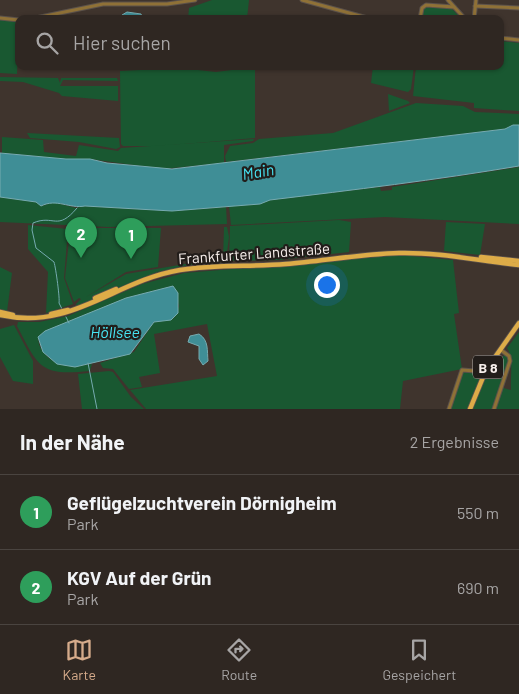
<!DOCTYPE html>
<html lang="de">
<meta charset="utf-8">
<style>
body{margin:0;font-family:Barlow,sans-serif;background:#372f2a;color:#f1f3f6}
.you{position:absolute;left:326px;top:284px;width:18px;height:18px;margin:-12px;border:4px solid #fff;border-radius:50%;background:#1a73e8;box-shadow:0 0 0 8px #1a73e833}
.badge{display:grid;place-items:center;width:32px;height:32px;border-radius:50%;background:#d6ab8b;color:#fff;font-size:16px;font-weight:700}
.pin{position:absolute;translate:-50% -41px;filter:drop-shadow(0 1px 2px #0008)}
.pin::after{content:'';position:absolute;top:26px;width:18px;height:15px;background:inherit;clip-path:polygon(0 0,100% 0,50% 100%)}
.list{margin:0;padding:0;list-style:none}
h2{display:flex;justify-content:space-between;align-items:center;height:65px;margin:0;padding:0 20px;font-size:21px}
h2 small{font-size:16px;font-weight:400;color:#a7a5a5}
.list li{display:grid;grid-template-columns:32px 1fr auto;gap:15px;align-items:center;box-sizing:border-box;height:75px;padding:0 20px;border-top:1px solid #4a4440}
.list b{display:block;font-size:19px;white-space:nowrap}
.list p{margin:0;font-size:16px;white-space:nowrap;color:#a7a5a5}
.list em{font-size:16px;font-style:normal;color:#a7a5a5}
.icon{flex:none;width:28px;height:28px;fill:none;stroke:currentColor;stroke-width:2;stroke-linecap:round;stroke-linejoin:round}
.map{position:relative;flex:none;width:519px;height:409px;overflow:hidden}
.search{position:absolute;background:#2f2722;box-shadow:0 1px 4px #0004;left:15px;right:15px;top:15px;height:55px;display:flex;align-items:center;gap:12px;box-sizing:border-box;padding:0 18px;border-radius:10px;color:#a7a5a5;font-size:19px}
.sheet{height:215px;background:#2f2722}
nav{display:flex;justify-content:space-around;align-items:center;box-sizing:border-box;height:70px;border-top:1px solid #4a4440;background:#2f2722;font-size:14px;color:#a7a5a5}
nav a{display:grid;justify-items:center;gap:2px}
nav .on{color:#d6ab8b}
.map>svg:first-child{display:block}
</style>
<div class="map">
<svg width="519" height="409" viewBox="0 0 519 409">
<rect width="100%" height="100%" fill="#3f342d"/>
<g fill="#195831">
<polygon points="212,0 249,0 247,19 188,19 189,8"/>
<polygon points="427,6 452,9 462,19 422,19 423,10"/>
<polygon points="0,18 19,21 17,74 0,73"/>
<polygon points="500,41 519,43 519,111 474,108 474,103 413,96 416,66 500,66"/>
<polygon points="373,66 414,66 411,89 408,92 371,83"/>
<polygon points="255,67 255,138 161,146 123,146 121,144 120,71 180,68 216,72"/>
<polygon points="0,77 58,78 60,83 61,78 117,78 118,81 63,80 60,86 118,86 118,101 62,96 59,93 23,82 0,81"/>
<polygon points="388,94 408,101 410,103 389,111"/>
<polygon points="416,103 463,106 475,112 519,114 519,125 505,129 226,162 225,156 230,146 253,143 259,139 333,133"/>
<polygon points="27,133 119,138 120,147 116,149 79,142 30,138"/>
<polygon points="2,137 43,140 44,152 76,156 79,145 118,151 121,148 254,139 253,141 224,145 224,163 162,169 90,159 66,159 2,153"/>
<polygon points="519,167 519,224 385,217 231,225 229,206 260,204 270,200 380,187 381,191 392,190 392,187"/>
<polygon points="0,197 36,202 42,206 53,202 76,208 85,206 172,211 226,207 227,224 109,227 0,222"/>
<polygon points="339,220 351,222 349,252 278,260 229,261 230,226"/>
<polygon points="446,222 485,224 480,255 444,251"/>
<polygon points="28,225 68,229 64,278 73,304 46,313 48,272 28,249"/>
<polygon points="224,227 227,227 229,237 226,261 223,261"/>
<polygon points="74,228 161,228 158,267 126,272 86,297 126,274 197,262 223,262 188,265 157,272 77,306 76,304 81,299 79,298 74,302 65,278 70,231"/>
<path d="M401 255 453 260 459 313 454 314 462 369 403 381 400 409H146L130 390 217 376 207 324 154 334 160 373 139 377 142 387 129 389 113 369 103 368 100 363 134 352 154 322 174 318 179 306 173 286 126 298 40 335C37 341 39 345 42 350 54 368 73 367 92 364L90 371C40 376 39 368 17 326L18 322H39L68 316 142 284 184 273Z"/>
<polygon points="0,267 12,273 7,312 0,309"/>
<polygon points="14,325 33,361 33,384 13,381 0,357 0,329"/>
<path d="M519 332V409H451L463 372 475 373 482 382 497 357 489 372 505 354 509 360 500 387 511 390C510 378 514 358 507 348Z"/>
<polygon points="109,371 113,372 131,397 144,409 82,409 78,374"/>
</g>
<g fill="#3f8e96" stroke="#76abb0">
<polygon points="127,12 141,14 143,19 121,19 122,15"/>
<path d="M513 125H519V166C436 180 353 190 270 200L260 204 172 211 85 206C69 209 57 198 41 206L36 202 0 197V153L66 159H90L107 163 172 169 505 129Z"/>
<polygon points="173,286 178,293 178,313 171,320 154,322 130,354 75,367 57,364 43,352 38,337 45,331 126,298"/>
<path d="M199 334C209 340 207 351 208 361L203 365 199 359V346L188 342 190 336Z"/>
</g>
<g fill="none" stroke-linecap="round" stroke-linejoin="round">
<g stroke="#76abb0" stroke-width="1">
<path d="M62 309 59 303C60 299 56 269 54 262L36 248 32 230 33 223C54 214 57 232 77 208"/>
<polyline points="66,317 69,323"/>
<polyline points="88,363 97,409"/>
</g>
<defs>
<g id="minor">
<polyline points="302,0 371,19"/>
<polyline points="448,0 465,19"/>
<polyline points="475,6 519,8"/>
<polyline points="0,18 19,20"/>
<polyline points="31,19 103,4 167,4 195,0"/>
<polyline points="420,19 422,8 426,5 454,7"/>
<polyline points="474,19 476,0"/>
<polyline points="500,38 519,40"/>
<polyline points="449,409 462,370 475,371 483,375"/>
<polyline points="494,409 510,361 509,356 501,350"/>
</g>
<g id="major">
<polyline points="481,257 519,261"/>
<polyline points="95,298 116,289"/>
<polyline points="0,312 13,315"/>
<polyline points="51,314 68,310"/>
<path d="M0 315C72 331 114 281 180 270 215 264 250 267 286 264 323 261 361 254 399 253 438 252 480 261 519 265"/>
<polyline points="470,409 486,370 519,323"/>
</g>
</defs>
<use href="#minor" stroke="#5c524b" stroke-width="5"/>
<use href="#major" stroke="#5c524b" stroke-width="6"/>
<use href="#minor" stroke="#8f7137" stroke-width="3"/>
<use href="#major" stroke="#ddac48" stroke-width="4.5"/>
</g>
<g text-anchor="middle" dominant-baseline="central" stroke-width="4.5" stroke-linejoin="round" paint-order="stroke">
<rect fill="#221d1a" stroke="#b7b0ac" stroke-width="1" x="473" y="355.5" width="30" height="23" rx="4"/>
<g font-size="14" font-weight="bold" fill="#f7efeb">
<text x="488" y="367">B 8</text>
</g>
<g font-size="15" fill="#f7efeb" stroke="#221d1a">
<text transform="translate(254 253) rotate(-4)">Frankfurter Landstraße</text>
</g>
<g font-size="16" font-style="italic" fill="#47e4f3" stroke="#221d1a">
<text transform="translate(258 171) rotate(-9)">Main</text>
<text x="115" y="331">Höllsee</text>
</g>
</g>
</svg>
<div class="you"></div>
<div class="pin badge" style="left:131px;top:259px;background:#2e9e5b">1</div>
<div class="pin badge" style="left:81px;top:258px;background:#2e9e5b">2</div>
<div class="search"><svg class="icon" aria-label="search" viewBox="0 0 24 24"><circle cx="10" cy="10" r="6"/><path d="M15 15l6 6"/></svg>Hier suchen</div>
</div>
<section class="sheet">
<h2>In der Nähe<small>2 Ergebnisse</small></h2>
<ul class="list">
<li><span class="badge" style="background:#2e9e5b">1</span><div><b>Geflügelzuchtverein Dörnigheim</b><p>Park</p></div><em>550 m</em></li>
<li><span class="badge" style="background:#2e9e5b">2</span><div><b>KGV Auf der Grün</b><p>Park</p></div><em>690 m</em></li>
</ul>
</section>
<nav>
<a class="on"><svg class="icon" aria-label="map" viewBox="0 0 24 24"><path d="M3 6l6-2 6 2 6-2v14l-6 2-6-2-6 2zM9 4v14M15 6v14"/></svg>Karte</a>
<a><svg class="icon" aria-label="directions" viewBox="0 0 24 24"><path d="M12 3l9 9-9 9-9-9zM9 14v-3h6M13 9l2 2-2 2"/></svg>Route</a>
<a><svg class="icon" aria-label="saved" viewBox="0 0 24 24"><path d="M7 4h10v16l-5-4-5 4z"/></svg>Gespeichert</a>
</nav>
